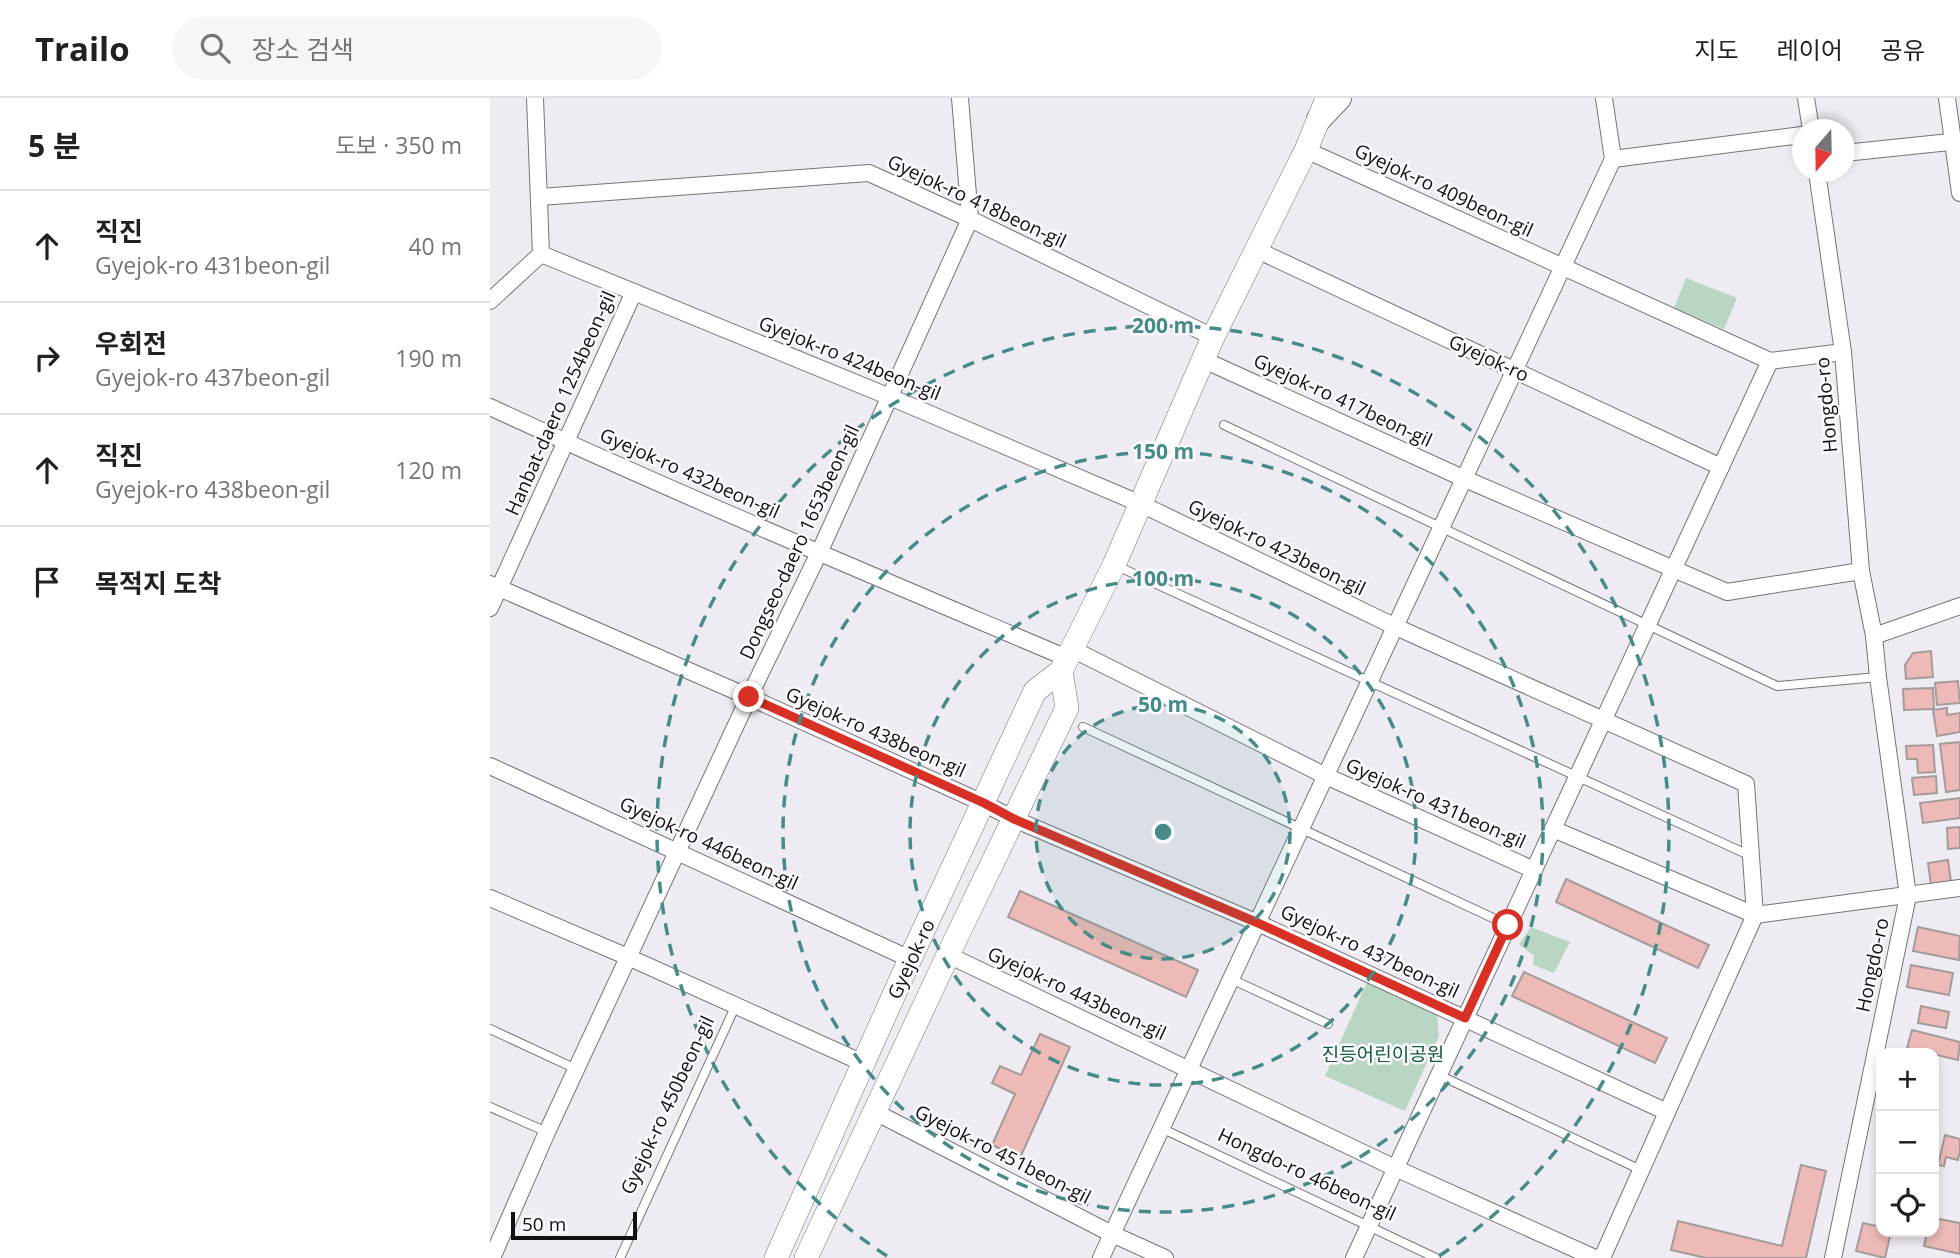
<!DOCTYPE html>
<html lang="ko">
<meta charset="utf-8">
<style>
body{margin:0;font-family:"Open Sans","Noto Sans KR",sans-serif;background:#f6f6f6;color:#202124}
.controls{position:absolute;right:21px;bottom:21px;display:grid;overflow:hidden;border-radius:14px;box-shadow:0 4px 10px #0003}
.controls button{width:63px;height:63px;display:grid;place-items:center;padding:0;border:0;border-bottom:2px solid #e0e0e0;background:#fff;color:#202124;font:35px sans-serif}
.compass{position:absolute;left:1302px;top:21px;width:63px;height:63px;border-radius:50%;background:#fff;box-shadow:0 4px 10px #0003;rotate:200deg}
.scale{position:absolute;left:21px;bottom:18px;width:126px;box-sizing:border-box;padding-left:7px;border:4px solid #111012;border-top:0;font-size:19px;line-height:24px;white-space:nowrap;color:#111012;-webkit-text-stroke:5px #fcf9ff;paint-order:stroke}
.stop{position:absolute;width:21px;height:21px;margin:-16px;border:5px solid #d93025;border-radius:50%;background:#fff}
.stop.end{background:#d93025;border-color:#fff;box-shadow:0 2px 7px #0008}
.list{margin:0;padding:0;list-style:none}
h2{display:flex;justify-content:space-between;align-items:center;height:91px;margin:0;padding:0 28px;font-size:30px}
h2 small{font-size:23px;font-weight:400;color:#757577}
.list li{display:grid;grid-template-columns:46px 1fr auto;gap:21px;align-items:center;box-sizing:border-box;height:112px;padding:0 28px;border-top:2px solid #e0e0e0}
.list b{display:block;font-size:26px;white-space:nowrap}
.list p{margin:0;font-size:23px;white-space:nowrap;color:#757577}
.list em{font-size:23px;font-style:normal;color:#757577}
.icon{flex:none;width:38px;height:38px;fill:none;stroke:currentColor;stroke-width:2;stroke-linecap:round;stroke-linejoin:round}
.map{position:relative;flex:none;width:1470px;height:1160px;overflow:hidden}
header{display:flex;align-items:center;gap:42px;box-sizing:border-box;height:98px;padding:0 35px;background:#fff;border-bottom:2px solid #e0e0e0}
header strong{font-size:33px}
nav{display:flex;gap:38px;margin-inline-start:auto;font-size:24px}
.search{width:490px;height:63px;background:#f6f6f6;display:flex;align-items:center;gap:18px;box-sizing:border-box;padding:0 24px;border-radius:38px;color:#757577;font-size:26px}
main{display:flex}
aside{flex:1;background:#fff}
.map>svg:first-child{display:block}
</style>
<header>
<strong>Trailo</strong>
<div class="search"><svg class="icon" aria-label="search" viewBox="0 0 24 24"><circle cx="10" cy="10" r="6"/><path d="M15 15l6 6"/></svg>장소 검색</div>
<nav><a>지도</a><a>레이어</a><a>공유</a></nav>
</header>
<main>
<aside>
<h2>5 분<small>도보 · 350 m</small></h2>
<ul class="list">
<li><svg class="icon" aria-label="ahead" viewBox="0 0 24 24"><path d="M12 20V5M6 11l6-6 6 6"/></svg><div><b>직진</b><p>Gyejok-ro 431beon-gil</p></div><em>40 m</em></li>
<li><svg class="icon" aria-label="right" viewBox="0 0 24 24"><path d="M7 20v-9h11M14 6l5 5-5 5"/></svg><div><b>우회전</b><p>Gyejok-ro 437beon-gil</p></div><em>190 m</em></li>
<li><svg class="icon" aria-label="ahead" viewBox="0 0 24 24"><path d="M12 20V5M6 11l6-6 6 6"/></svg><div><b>직진</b><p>Gyejok-ro 438beon-gil</p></div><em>120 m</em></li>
<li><svg class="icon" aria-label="arrive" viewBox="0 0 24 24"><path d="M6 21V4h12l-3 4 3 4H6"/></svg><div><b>목적지 도착</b></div></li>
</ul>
</aside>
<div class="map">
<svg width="1470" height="1160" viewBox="0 0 1470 1160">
<rect width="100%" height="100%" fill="#efebf2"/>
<g fill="#b8d6c3">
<polygon points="1196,180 1247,200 1234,231 1184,210"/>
<polygon points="1041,829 1080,844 1064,875 1043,867 1044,858 1029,846"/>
<polygon points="877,884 947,915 949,938 915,1013 835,978"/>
</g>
<g fill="#edbab7" stroke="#a49b9a" stroke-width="2">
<polygon points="1441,553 1443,579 1416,581 1415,567 1423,555"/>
<polygon points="1468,583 1470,605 1447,607 1445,585"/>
<polygon points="1443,590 1444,611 1414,612 1413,591"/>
<polygon points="1457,610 1457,617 1470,615 1470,634 1447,638 1443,612"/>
<polygon points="1470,644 1470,692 1456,694 1450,646"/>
<polygon points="1443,647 1445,674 1428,675 1427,661 1417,661 1416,648"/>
<polygon points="1446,678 1447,695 1424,697 1422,680"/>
<polygon points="1470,700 1470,720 1433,725 1430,705"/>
<polygon points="1470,729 1470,750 1458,751 1457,730"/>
<polygon points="1458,762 1461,784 1441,787 1438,765"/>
<polygon points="1076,781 1219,847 1208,870 1066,804"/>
<polygon points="530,793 708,872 696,899 518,819"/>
<polygon points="1428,829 1470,838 1469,862 1423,853"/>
<polygon points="1421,867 1463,875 1459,897 1417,889"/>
<polygon points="1034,874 1177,940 1165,965 1022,898"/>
<polygon points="1431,908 1459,914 1456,930 1428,925"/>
<polygon points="1422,932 1470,944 1468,962 1417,950"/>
<polygon points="550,936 580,949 530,1060 502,1047 525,996 502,985 510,968 531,977"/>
<polygon points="1455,1037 1470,1041 1470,1053 1468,1062 1456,1059 1454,1068 1448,1067"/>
<polygon points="1311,1067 1336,1073 1316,1160 1216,1160 1181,1152 1188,1123 1292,1148"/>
<polygon points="1444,1120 1470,1125 1470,1156 1434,1148 1437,1134 1444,1134"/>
<polygon points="1373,1125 1391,1129 1391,1134 1401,1134 1395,1160 1366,1153"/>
</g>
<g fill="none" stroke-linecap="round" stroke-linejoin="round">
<defs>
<g id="lane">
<polyline points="734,327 1287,588 1388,579"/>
<polyline points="627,468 1261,758"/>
<polyline points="593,629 1018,827"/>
<polyline points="741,881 838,926"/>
<polyline points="0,931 86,971"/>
<polyline points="949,977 1151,1072"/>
<polyline points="0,1009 57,1034"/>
<polyline points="671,1030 946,1160"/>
<polyline points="130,1160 245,909"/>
</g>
<g id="street">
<polyline points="45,0 51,156"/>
<polyline points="1316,0 1321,32"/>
<polyline points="1457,0 1470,95"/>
<polyline points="816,52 1280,263 1353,254"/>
<polyline points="1354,55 1470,43"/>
<polyline points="1123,61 1312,37"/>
<polyline points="1327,74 1353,254 1371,473 1384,538 1388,579 1418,798 1343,1160"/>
<polyline points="50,99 379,75 480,121 723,239"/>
<polyline points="767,152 1231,369"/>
<polyline points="51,156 400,299 651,406 906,529 1256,686 1265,817 1112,1160"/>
<polyline points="0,203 51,156"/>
<polyline points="714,262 975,381 1237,494 1371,473"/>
<path d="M0 309C190 397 384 478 577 560"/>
<polyline points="0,486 259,599 493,705 524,721 768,825 1177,1014"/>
<polyline points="0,510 144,194"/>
<polyline points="1384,538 1470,508"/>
<polyline points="582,551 836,678 1044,772"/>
<polyline points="0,668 420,861"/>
<polyline points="1063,731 1265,817 1470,790"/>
<polyline points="0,800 138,859 373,965"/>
<polyline points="458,857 905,1070 1105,1160"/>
<polyline points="385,1014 622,1136 675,1160"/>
<polyline points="2,1160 57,1034 259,599 329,455 480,121 470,0"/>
<polyline points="611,1160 1123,61 1114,0"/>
<polyline points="864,1160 1280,263"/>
</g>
<g id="secondary">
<polyline points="286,1160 420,861 545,593 571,573 624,467 723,239 816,52 836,3"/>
<polyline points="316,1160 458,857 577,610 571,573"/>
</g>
<polyline id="primary" points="829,21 849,0"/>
</defs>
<use href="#lane" stroke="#767379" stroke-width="10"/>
<use href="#street" stroke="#767379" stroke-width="18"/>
<use href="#secondary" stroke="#767379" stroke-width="24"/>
<use href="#primary" stroke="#767379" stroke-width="26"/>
<use href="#lane" stroke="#fff" stroke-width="8"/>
<use href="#street" stroke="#fff" stroke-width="16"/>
<use href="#secondary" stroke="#fff" stroke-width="23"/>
<use href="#primary" stroke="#fff" stroke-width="24"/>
</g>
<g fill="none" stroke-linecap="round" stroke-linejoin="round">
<polyline stroke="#d93025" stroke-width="9" points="259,599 494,705 524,721 768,825 975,920 1018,827"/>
</g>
<circle cx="673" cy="734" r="127" fill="#458c89" fill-opacity=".12"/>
<g fill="none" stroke="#458c89" stroke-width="3.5" stroke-dasharray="12 9">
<circle cx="673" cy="734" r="127"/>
<circle cx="673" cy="734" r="253"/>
<circle cx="673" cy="734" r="380"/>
<path d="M397 1158A506 506 0 1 1 949 1158"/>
</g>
<g text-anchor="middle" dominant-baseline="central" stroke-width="5" stroke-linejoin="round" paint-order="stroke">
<g font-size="19" fill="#111012" stroke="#fcf9ff">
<text transform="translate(954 92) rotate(25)">Gyejok-ro 409beon-gil</text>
<text transform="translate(487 103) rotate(25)">Gyejok-ro 418beon-gil</text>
<text transform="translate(360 260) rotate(22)">Gyejok-ro 424beon-gil</text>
<text transform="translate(999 260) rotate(25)">Gyejok-ro</text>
<text transform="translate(853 302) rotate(25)">Gyejok-ro 417beon-gil</text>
<text transform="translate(70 305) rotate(-66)">Hanbat-daero 1254beon-gil</text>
<text transform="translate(1336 307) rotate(-95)">Hongdo-ro</text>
<text transform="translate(200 375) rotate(24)">Gyejok-ro 432beon-gil</text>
<text transform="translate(309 444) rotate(-65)">Dongseo-daero 1653beon-gil</text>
<text transform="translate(787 449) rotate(26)">Gyejok-ro 423beon-gil</text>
<text transform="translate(386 634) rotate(24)">Gyejok-ro 438beon-gil</text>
<text transform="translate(946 705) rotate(24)">Gyejok-ro 431beon-gil</text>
<text transform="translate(219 745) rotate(25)">Gyejok-ro 446beon-gil</text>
<text transform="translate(880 853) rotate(25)">Gyejok-ro 437beon-gil</text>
<text transform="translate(421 861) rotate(-65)">Gyejok-ro</text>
<text transform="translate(1382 867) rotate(-78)">Hongdo-ro</text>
<text transform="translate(587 895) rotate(25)">Gyejok-ro 443beon-gil</text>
<text transform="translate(177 1007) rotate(-65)">Gyejok-ro 450beon-gil</text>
<text transform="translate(513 1056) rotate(27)">Gyejok-ro 451beon-gil</text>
<text transform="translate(817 1076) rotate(25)">Hongdo-ro 46beon-gil</text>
</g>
<g font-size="19" fill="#115c3a" stroke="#fcf9ff">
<text x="893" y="956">진등어린이공원</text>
</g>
</g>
<circle cx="673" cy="734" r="10" fill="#458c89" stroke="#fcf9ff" stroke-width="3.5"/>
<g font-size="21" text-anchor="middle" font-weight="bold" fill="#458c89" stroke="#fcf9ff" stroke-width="5" stroke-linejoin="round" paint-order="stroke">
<text x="673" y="235">200 m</text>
<text x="673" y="361">150 m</text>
<text x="673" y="488">100 m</text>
<text x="673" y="614">50 m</text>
</g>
</svg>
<div class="controls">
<button>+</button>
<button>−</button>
<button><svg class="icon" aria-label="locate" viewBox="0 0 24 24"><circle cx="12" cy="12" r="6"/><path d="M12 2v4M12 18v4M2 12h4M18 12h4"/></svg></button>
</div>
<svg class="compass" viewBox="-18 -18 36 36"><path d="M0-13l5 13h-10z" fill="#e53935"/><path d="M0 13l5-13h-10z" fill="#757577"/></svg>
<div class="scale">50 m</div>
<div class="stop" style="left:1018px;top:827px"></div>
<div class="stop end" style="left:259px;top:599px"></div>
</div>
</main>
